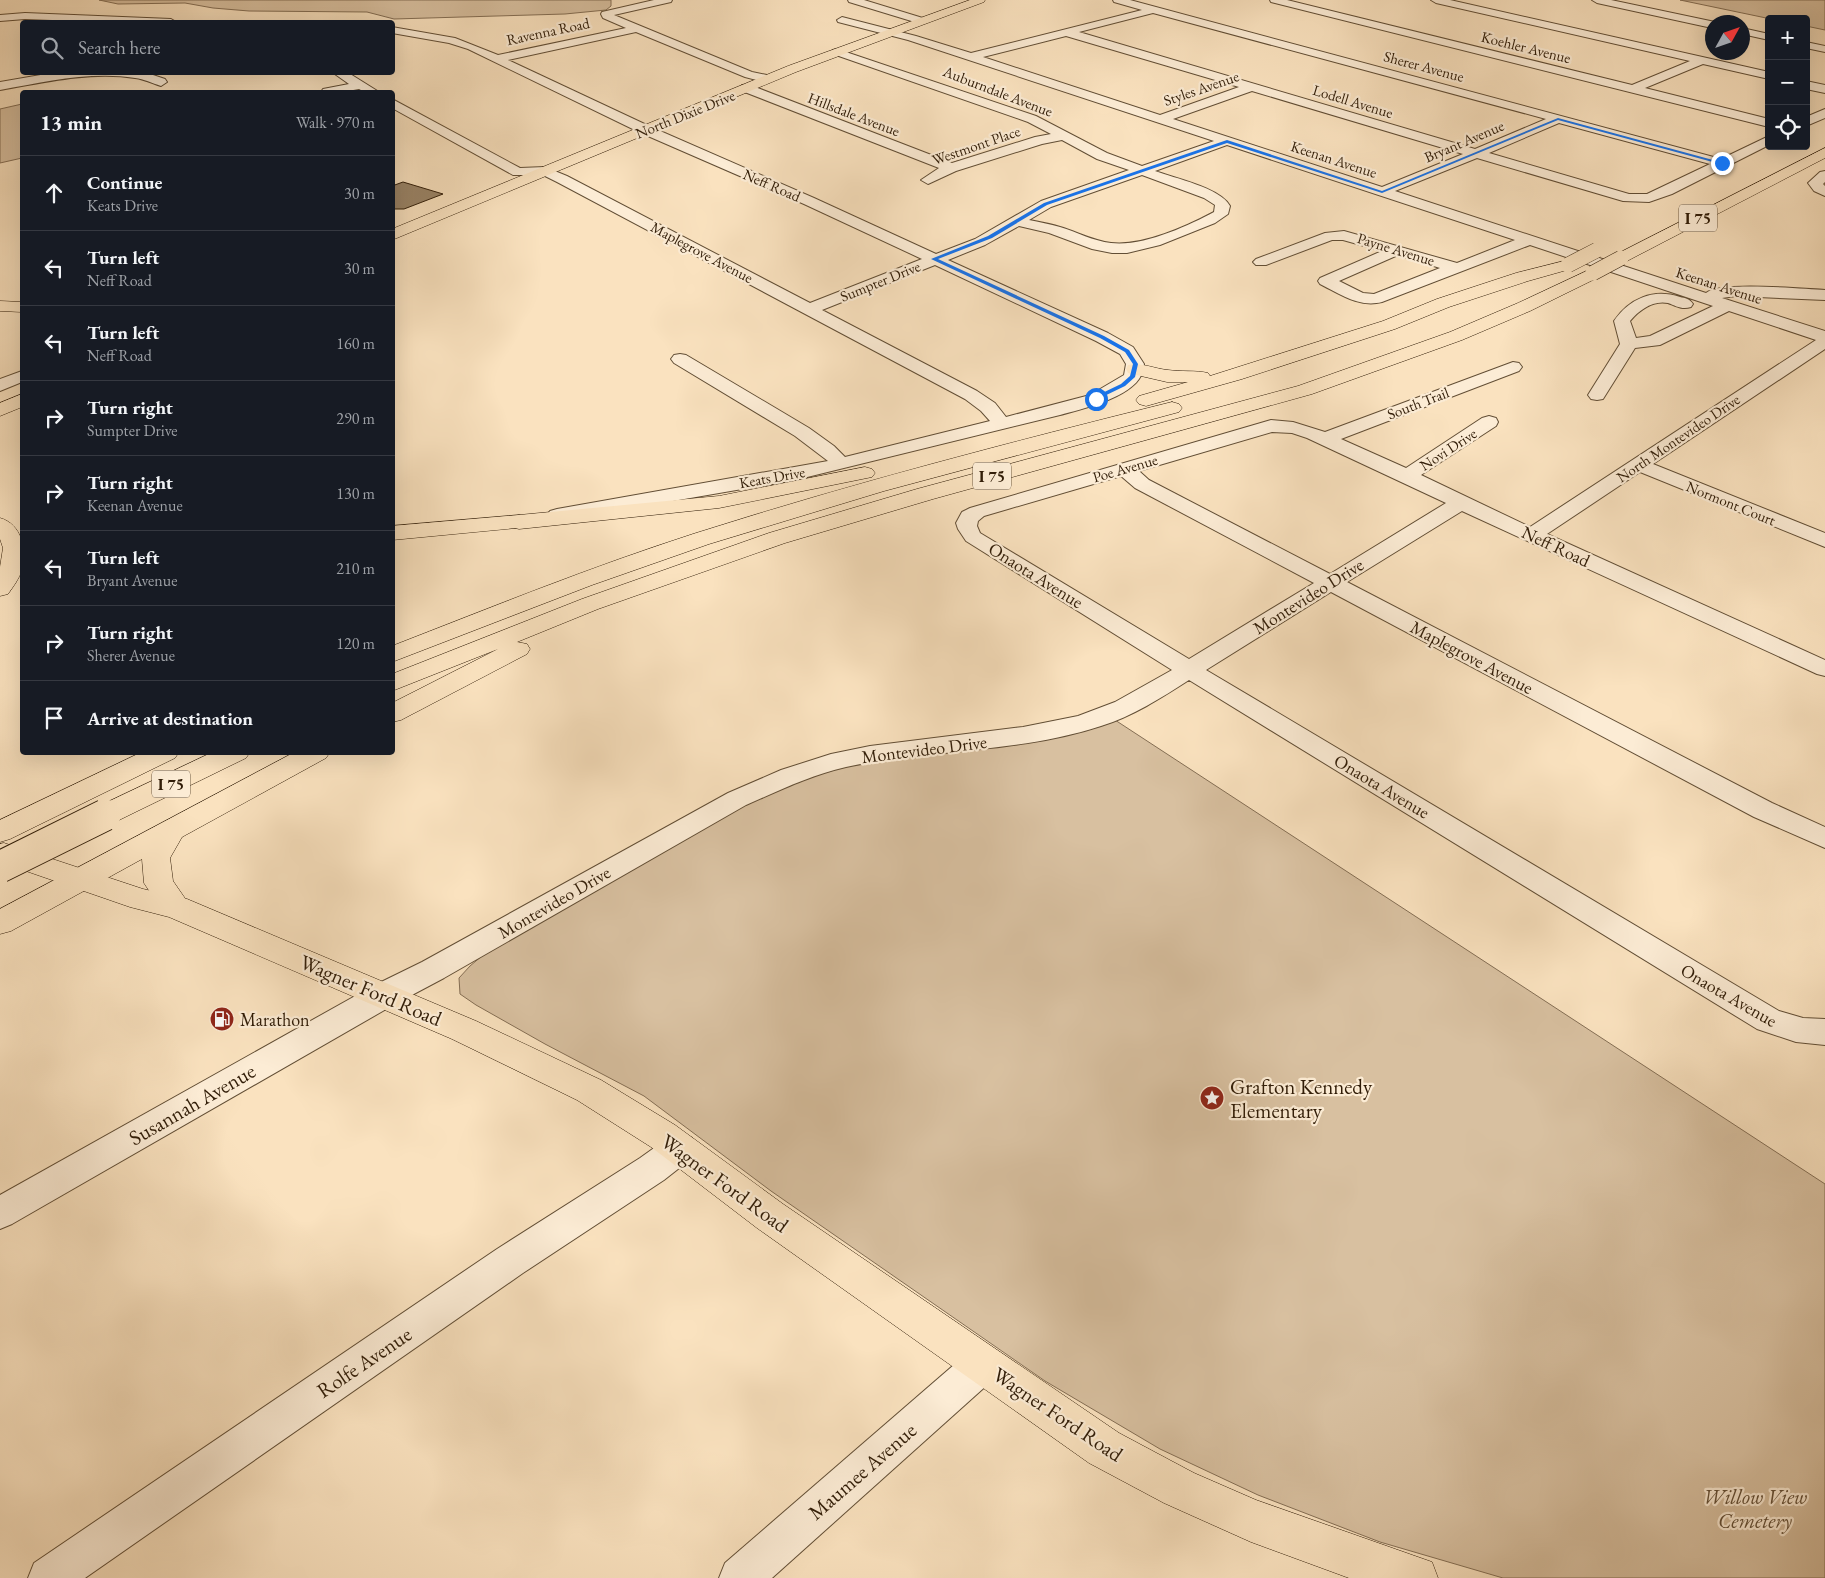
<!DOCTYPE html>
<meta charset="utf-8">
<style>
body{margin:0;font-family:"EB Garamond",serif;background:#20242c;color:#f1f3f6}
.controls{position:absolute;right:15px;top:15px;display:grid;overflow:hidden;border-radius:5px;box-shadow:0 5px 20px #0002}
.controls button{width:45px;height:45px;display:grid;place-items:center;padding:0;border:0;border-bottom:1px solid #363941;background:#171b24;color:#f1f3f6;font:25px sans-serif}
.compass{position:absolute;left:1705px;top:15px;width:45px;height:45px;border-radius:50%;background:#171b24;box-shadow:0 5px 20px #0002;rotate:50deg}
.stop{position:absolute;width:15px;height:15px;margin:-11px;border:4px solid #1a73e8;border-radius:50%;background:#fff}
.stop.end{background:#1a73e8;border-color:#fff;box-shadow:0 1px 5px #0008}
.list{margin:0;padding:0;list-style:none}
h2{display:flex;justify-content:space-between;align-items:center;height:65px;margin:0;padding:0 20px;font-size:21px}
h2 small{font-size:16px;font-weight:400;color:#9ea1a6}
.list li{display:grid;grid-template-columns:32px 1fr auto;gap:15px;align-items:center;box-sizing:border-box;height:75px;padding:0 20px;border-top:1px solid #363941}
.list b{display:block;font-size:19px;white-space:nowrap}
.list p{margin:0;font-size:16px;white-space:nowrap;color:#9ea1a6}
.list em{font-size:16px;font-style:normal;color:#9ea1a6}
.icon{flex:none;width:28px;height:28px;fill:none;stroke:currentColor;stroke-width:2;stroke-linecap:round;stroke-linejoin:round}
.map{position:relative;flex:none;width:1825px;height:1578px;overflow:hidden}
.search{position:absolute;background:#171b24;box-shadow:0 5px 20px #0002;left:20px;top:20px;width:375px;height:55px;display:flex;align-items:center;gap:12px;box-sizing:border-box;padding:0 18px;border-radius:5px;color:#9ea1a6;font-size:19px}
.panel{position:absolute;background:#171b24;box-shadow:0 5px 20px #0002;left:20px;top:90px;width:375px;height:665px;border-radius:5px}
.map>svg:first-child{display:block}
</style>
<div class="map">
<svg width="1825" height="1578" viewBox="0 0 1825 1578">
<rect width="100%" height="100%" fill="#fae2bf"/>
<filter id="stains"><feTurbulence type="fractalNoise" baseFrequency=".004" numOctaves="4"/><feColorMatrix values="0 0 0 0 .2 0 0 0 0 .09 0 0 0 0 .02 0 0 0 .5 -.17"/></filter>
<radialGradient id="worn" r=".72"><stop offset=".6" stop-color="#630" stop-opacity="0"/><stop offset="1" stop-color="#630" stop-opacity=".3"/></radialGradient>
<g fill="#d8c0a0" stroke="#846e54">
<polygon points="99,0 611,0 611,6 606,10 565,14 394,19 367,12 249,11 213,8 185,3 118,4"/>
<polygon points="1680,0 1825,0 1825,30 1806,26 1806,19 1771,19"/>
<polygon points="22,104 22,158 0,163 0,109"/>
<polygon points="1115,720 1825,1184 1825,1578 1503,1578 1380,1542 1258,1495 1160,1449 1045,1381 771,1191 644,1096 545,1044 476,1005 460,994 459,978 470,966 489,950 730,811 792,782 857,763"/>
</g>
<polygon fill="#998367" stroke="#301c07" points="403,182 443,194 404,209 392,209 392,186"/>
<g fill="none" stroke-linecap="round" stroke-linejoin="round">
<defs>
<g id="minor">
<path d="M654 0H672L671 2 614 15 752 72 772 76 774 79 768 83 745 77 636 32 508 60 651 127 814 198 936 254 975 239 1041 201 1129 170 1097 159 1062 140 1042 144 956 171 928 184 921 180 939 168 742 91 740 88 742 85H750L952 163 1035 137 1051 134 1028 122 833 54 831 52 833 50 837 49 1036 116 1107 153 1142 166 1214 141 908 40 838 22 837 20 842 17 916 36 971 53 1142 10 1114 2 1113 0H1130L1721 159 1769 136V145L1672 194 1649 202 1623 201 1477 158 1395 191 1706 293C1720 281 1803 289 1825 290V300L1736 296 1722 298 1825 331V349L1653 464 1825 533V547L1640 472 1547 534 1825 660V676L1817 674 1462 511 1347 582 1772 803 1825 827V848L1754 817 1331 592 1206 670 1779 1011 1803 1018 1825 1019V1045L1796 1042 1757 1029 1189 680C1161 698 1133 716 1101 726 1019 753 930 749 846 767 811 775 778 791 746 805L444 978 395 1004 12 1224 0 1229V1195L373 986 422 962 728 793 781 770 831 754 870 746 1023 727 1078 716 1115 702 1172 670 966 541 958 529 956 523 962 512 970 508 1271 420 1293 422 1325 432 1513 362 1519 363 1522 367 1519 371 1341 439 1406 468 1482 418 1489 416 1496 418 1498 422 1496 426 1421 475 1530 527 1816 340 1729 311 1660 345 1635 348 1603 399 1597 400 1591 399 1588 395 1620 344 1614 321C1629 299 1653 288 1680 297 1685 298 1690 299 1693 304L1691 307C1682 310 1676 306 1668 303 1653 300 1639 310 1630 321L1636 338 1650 336 1713 306 1530 245 1382 302C1359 308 1340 294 1320 284L1318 281 1320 278 1382 251 1343 240H1332L1266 265H1256L1253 262 1256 259 1325 233 1344 231 1457 263 1515 240 1227 145 1155 171C1174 178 1221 188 1230 206L1228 214 1215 223 1160 245 1127 253H1112L1092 249 1049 233 1019 226 985 245 948 260 1108 333 1133 347 1144 364C1143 369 1142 375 1139 379 1125 399 1082 409 1060 415L795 480 557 521 550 519 547 515 550 511 557 509 828 461 795 436 674 363 671 359 674 355 680 354 686 355 809 428 834 446 845 457 990 421 981 411 965 399 557 182 543 175H513L392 108V99L520 168 545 167 567 176 810 303 922 259 804 204 641 133 468 49 449 43 392 33V27L455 38 498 55 626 28 603 18 601 14 602 12ZM1153 13 1546 119 1475 149 1079 32ZM1066 36 1239 87 1160 115 983 57ZM1252 91 1463 154 1382 187 1173 119ZM1559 123 1710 164 1647 194H1629L1489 153ZM1142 175 1204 198 1215 205 1214 212C1188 226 1142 247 1111 243 1093 241 1077 232 1060 227 1050 224 1039 222 1029 220L1051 207ZM1398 255 1440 268 1374 294 1363 293 1339 281ZM935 265 1096 341 1120 354 1126 364 1124 375 1090 395 1006 417 995 403 977 391 822 310ZM1272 432 1292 433 1307 438 1446 503 1330 574 1149 480 1139 471ZM1121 476 1135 488 1314 583 1189 659 980 533 977 526 978 521 984 516Z"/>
<polygon points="848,0 864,0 926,19 927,21 922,24 918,23 849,2"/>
<polygon points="1270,0 1287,0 1632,85 1690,61 1436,3 1431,0 1450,0 1769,72 1769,79 1703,64 1645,88 1769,119 1769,127 1271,2"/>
<polygon points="1592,0 1611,0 1715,22 1712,22 1712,28 1597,3"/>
<polygon points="25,13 171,19 176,22 106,22 25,19 0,21 0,15"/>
<polygon points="1742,28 1769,34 1769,40 1742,34"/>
<polygon points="1806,42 1825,46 1825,52 1806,48"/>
<path d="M58 72H144L165 79 167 82 161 86C152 83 144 79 135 78 91 71 44 82 0 90V82Z"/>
<polygon points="332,72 347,72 379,92 365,92 359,89 342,92 321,92 323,89 349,84"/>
<polygon points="1806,81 1825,85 1825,93 1806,89"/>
<polygon points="1825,109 1825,118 1806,126 1806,117"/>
<polygon points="1825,171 1825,182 1823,184 1825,186 1825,196 1814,191 1808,183 1820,172"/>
<polygon points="22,371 22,382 0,391 0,379"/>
<polygon points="680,1133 692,1138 697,1148 692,1158 664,1180 523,1273 85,1578 28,1578 34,1563 497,1249 640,1158 668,1138"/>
<polygon points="983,1345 996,1351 1002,1364 996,1377 772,1578 719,1578 725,1563 970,1351"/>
</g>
<g id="major">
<polygon points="970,0 985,0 984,2 796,72 392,240 392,229 788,66"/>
<polygon points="0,301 22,302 22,312 0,311"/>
<polygon points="22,394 22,407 0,416 0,403"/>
<polygon points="519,515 527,517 530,522 527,527 392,540 392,526"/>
<path d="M0 518C22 524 27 550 22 570 19 579 13 587 8 594L0 596V567L3 548 0 539Z"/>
<polygon points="4,843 143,889 187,899 476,1021 601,1080 675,1125 783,1204 1119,1433 1194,1473 1256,1500 1432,1562 1438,1578 1349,1578 1251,1542 1164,1503 1089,1463 757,1228 651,1147 577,1100 452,1039 169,917 130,907 0,862 0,844"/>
</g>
<g id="highway">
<polygon points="1825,148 1825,158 1627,261 1615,261 1613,258 1615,255"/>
<path d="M1568 260 1574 262 1576 265 1574 268 1528 281 1449 307 1395 329 1242 379 1146 406 1139 404 1136 400 1139 396 1188 382H1167L1128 373 1126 369 1128 365C1141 362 1155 369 1168 370 1181 372 1195 370 1208 373L1210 376 1383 321 1437 299 1516 273Z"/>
<polygon points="1593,268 1599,269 1601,273 1599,277 1530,311 1462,340 1312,394 933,499 785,543 598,609 517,642 527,644 530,649 527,654 401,720 392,722 392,703 498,649 392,691 392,674 582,599 769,533 917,489 1298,386 1450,332 1518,303"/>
<path d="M1172 402 1179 404 1182 408 1179 412 884 491 709 544 592 585 392 662V646C492 607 591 567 693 534 850 484 1011 442 1172 402Z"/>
<polygon points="865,467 872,469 875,473 872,477 719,508 519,529 511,527 508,522 511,517 519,515 719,496"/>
<polygon points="142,752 179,752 175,758 10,839 0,842 0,820"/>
<polygon points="213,752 250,752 246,758 115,822 105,825 95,822 91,815 95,808"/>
<polygon points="295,752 330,752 326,758 182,837 170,858 173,881 191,907 187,915 176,918 165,915 144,883 142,859 11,931 0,934 0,909"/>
</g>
</defs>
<use href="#minor" stroke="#624e35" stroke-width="2"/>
<use href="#major" stroke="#301c07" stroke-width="1"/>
<use href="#highway" stroke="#301c07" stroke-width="1"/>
<use href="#minor" fill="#fcecd5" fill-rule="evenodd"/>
<use href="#major" fill="#fae2bf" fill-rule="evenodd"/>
<use href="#highway" fill="#fae2bf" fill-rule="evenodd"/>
<defs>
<g id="highway-bridge-far1">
<polyline points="1568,265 1597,250"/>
<polyline points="1593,273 1621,258"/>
</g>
<polyline id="highway-bridge" points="0,867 105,815"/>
</defs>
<use href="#highway-bridge-far1" stroke="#301c07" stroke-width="16" stroke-linecap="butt"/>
<use href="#highway-bridge" stroke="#301c07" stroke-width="33" stroke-linecap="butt"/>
<use href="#highway-bridge-far1" stroke="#fae2bf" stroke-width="15"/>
<use href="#highway-bridge" stroke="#fae2bf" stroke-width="31"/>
</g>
<polygon fill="#1a73e8" points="1558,118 1724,163 1720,164 1558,120 1382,193 1227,143 1047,205 992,238 938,259 1104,336 1129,350 1138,364 1135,377 1125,386 1096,400 1094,397 1121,384 1130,376 1133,364 1125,352 1100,338 931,259 988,236 1044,203 1227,140 1382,191"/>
<defs>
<symbol id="fuel-disc" viewBox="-11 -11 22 22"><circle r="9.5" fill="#8f2418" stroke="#fcecd5"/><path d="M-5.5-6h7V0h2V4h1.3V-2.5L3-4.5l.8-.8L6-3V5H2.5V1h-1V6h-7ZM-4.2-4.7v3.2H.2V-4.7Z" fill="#fff"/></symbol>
<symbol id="sight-disc" viewBox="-11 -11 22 22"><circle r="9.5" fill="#8f2418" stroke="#fcecd5"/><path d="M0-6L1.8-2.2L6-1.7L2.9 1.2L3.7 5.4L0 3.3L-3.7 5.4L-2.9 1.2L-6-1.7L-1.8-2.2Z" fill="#fff"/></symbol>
</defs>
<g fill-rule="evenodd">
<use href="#fuel-disc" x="208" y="1005" width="28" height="28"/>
<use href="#sight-disc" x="1198" y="1084" width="28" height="28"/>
</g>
<g text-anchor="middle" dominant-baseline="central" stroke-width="4.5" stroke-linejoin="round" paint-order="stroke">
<g font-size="15" fill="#301c07" stroke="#fcecd5">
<text transform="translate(548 31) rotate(-12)">Ravenna Road</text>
<text transform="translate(1526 47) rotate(14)">Koehler Avenue</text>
<text transform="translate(1424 66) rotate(15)">Sherer Avenue</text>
<text transform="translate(1201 88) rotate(-19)">Styles Avenue</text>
<text transform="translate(998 91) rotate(21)">Auburndale Avenue</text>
<text transform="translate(1353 101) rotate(17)">Lodell Avenue</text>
<text transform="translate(685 114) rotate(-22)">North Dixie Drive</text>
<text transform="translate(854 114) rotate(21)">Hillsdale Avenue</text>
<text transform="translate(1464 141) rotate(-23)">Bryant Avenue</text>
<text transform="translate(976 145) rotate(-19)">Westmont Place</text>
<text transform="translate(1334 159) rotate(18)">Keenan Avenue</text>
<text transform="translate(772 185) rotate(23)">Neff Road</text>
<text transform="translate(1396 249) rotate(17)">Payne Avenue</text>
<text transform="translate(702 252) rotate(28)">Maplegrove Avenue</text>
<text transform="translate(880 281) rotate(-22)">Sumpter Drive</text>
<text transform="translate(1719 285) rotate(18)">Keenan Avenue</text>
<text transform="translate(1418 403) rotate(-21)">South Trail</text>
<text transform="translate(1678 438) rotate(-34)">North Montevideo Drive</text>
<text transform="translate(1448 449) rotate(-33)">Novi Drive</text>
<text transform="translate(1125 468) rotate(-16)">Poe Avenue</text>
<text transform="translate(772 477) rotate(-10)">Keats Drive</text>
<text transform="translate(1731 503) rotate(22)">Normont Court</text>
</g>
<g fill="#fcecd5" stroke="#6d5a45" stroke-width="1">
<rect x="1679" y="204.5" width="38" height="27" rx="4"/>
<rect x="973" y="462.5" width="38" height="27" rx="4"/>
<rect x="152" y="770.5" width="38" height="27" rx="4"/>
</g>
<g font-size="16" font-weight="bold" fill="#301c07">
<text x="1698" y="218">I 75</text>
<text x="992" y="476">I 75</text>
<text x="171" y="784">I 75</text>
</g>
<g font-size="18" fill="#301c07" stroke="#fcecd5">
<text transform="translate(1556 546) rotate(25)">Neff Road</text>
<text transform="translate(1036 575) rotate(32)">Onaota Avenue</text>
<text transform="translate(1308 596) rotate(-32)">Montevideo Drive</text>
<text transform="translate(1472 657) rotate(28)">Maplegrove Avenue</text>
<text transform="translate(924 749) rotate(-7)">Montevideo Drive</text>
<text transform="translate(1382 786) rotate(31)">Onaota Avenue</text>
<text transform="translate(554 902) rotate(-30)">Montevideo Drive</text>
<text transform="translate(1729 995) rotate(30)">Onaota Avenue</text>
</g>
<g font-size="18" fill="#301c07" stroke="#fcecd5" text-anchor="start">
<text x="240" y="1019">Marathon</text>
</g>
<g font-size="21" fill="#301c07" stroke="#fcecd5">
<text transform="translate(371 990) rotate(23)">Wagner Ford Road</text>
<text transform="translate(192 1104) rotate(-30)">Susannah Avenue</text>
<text transform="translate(725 1183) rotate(36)">Wagner Ford Road</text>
<text transform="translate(364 1362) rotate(-34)">Rolfe Avenue</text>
<text transform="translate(1058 1414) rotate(34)">Wagner Ford Road</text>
<text transform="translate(862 1471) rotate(-41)">Maumee Avenue</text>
</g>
<g font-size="21" fill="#301c07" stroke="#fcecd5" text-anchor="start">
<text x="1230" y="1086">Grafton Kennedy<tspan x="1230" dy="24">Elementary</tspan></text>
</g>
<g font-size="21" font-style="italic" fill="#624d35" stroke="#fcecd5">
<text x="1755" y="1496">Willow View<tspan x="1755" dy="24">Cemetery</tspan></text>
</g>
</g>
<rect width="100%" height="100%" filter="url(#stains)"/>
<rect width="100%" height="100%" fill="url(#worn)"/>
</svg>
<div class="controls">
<button>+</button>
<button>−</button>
<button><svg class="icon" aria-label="locate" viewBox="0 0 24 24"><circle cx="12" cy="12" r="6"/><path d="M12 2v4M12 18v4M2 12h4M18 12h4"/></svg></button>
</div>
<svg class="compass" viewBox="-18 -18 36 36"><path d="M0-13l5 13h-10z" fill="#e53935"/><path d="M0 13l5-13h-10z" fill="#9ea1a6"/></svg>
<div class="stop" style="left:1096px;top:399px"></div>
<div class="stop end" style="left:1722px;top:163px"></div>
<div class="search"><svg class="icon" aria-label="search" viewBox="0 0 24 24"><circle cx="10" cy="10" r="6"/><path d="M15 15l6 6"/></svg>Search here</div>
<section class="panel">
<h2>13 min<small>Walk · 970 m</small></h2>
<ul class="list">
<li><svg class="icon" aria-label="ahead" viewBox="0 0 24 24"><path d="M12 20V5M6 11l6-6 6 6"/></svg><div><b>Continue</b><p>Keats Drive</p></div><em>30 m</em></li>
<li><svg class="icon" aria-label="left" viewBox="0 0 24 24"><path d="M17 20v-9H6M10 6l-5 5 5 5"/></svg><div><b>Turn left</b><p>Neff Road</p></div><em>30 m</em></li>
<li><svg class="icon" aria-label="left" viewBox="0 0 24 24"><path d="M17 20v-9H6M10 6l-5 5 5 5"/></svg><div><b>Turn left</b><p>Neff Road</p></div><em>160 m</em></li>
<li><svg class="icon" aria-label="right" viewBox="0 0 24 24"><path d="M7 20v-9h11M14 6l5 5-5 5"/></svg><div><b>Turn right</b><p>Sumpter Drive</p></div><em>290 m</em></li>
<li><svg class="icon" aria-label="right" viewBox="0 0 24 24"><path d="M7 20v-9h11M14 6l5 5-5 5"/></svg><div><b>Turn right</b><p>Keenan Avenue</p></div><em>130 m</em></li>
<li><svg class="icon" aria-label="left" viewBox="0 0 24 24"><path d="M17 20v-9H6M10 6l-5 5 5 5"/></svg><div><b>Turn left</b><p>Bryant Avenue</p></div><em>210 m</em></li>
<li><svg class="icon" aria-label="right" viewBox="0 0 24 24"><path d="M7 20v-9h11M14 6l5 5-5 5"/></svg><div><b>Turn right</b><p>Sherer Avenue</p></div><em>120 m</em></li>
<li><svg class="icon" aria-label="arrive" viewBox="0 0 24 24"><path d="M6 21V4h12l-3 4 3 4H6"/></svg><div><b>Arrive at destination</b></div></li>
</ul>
</section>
</div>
